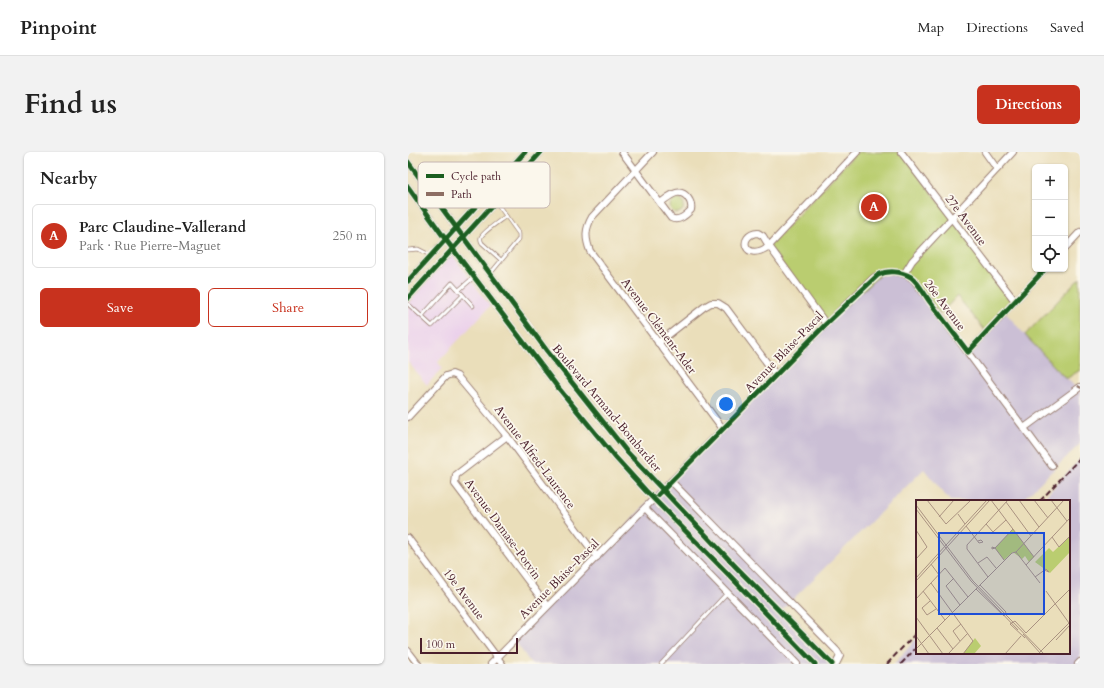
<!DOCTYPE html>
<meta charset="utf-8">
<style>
body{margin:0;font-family:Cardo,serif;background:#f2f2f2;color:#222}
.controls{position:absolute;right:12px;top:12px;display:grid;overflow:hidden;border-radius:6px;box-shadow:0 1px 3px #0004}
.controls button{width:36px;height:36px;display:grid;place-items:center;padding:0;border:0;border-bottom:1px solid #e0e0e0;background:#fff;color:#222;font:20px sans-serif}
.scale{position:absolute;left:12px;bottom:10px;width:98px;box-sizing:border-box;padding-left:4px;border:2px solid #4a1f2b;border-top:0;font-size:11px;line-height:14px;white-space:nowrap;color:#4a1f2b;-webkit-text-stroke:3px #fbf7ec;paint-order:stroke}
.you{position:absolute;left:318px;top:252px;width:14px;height:14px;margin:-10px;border:3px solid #fff;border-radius:50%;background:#1a73e8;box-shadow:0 0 0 6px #1a73e833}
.badge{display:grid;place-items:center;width:26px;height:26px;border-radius:50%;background:#c8321e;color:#fff;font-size:13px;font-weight:700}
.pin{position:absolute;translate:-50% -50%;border:2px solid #fff;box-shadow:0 1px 4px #0006}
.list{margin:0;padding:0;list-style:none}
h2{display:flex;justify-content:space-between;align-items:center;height:52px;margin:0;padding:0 16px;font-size:17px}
h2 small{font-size:13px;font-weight:400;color:#767676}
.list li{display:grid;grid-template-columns:26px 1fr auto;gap:12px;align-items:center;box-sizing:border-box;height:64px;margin:0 8px 8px;padding:0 8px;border:1px solid #e0e0e0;border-radius:6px}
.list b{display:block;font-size:15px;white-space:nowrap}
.list p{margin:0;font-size:13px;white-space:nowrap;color:#767676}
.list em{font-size:13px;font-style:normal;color:#767676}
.actions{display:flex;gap:8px;padding:12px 16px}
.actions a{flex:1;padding:9px 0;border:1px solid #c8321e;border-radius:6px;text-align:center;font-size:14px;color:#c8321e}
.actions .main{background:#c8321e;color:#fff}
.icon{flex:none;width:22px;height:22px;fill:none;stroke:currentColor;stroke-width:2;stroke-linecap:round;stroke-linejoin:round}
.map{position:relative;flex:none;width:672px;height:512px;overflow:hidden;border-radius:6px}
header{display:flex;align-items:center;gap:24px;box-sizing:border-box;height:56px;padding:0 20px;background:#fff;border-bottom:1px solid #e0e0e0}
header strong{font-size:19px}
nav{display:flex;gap:22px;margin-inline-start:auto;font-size:14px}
.intro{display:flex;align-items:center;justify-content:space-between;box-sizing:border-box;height:96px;padding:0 24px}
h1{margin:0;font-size:28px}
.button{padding:10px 18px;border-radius:6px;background:#c8321e;color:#fff;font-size:14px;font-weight:700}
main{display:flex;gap:24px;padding:0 24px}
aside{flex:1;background:#fff;border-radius:6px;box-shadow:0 1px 3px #0004}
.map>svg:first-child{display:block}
</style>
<header>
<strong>Pinpoint</strong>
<nav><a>Map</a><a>Directions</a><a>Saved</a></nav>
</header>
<div class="intro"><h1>Find us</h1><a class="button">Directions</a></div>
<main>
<aside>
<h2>Nearby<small></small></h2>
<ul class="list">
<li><span class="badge">A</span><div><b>Parc Claudine-Vallerand</b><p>Park · Rue Pierre-Maguet</p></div><em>250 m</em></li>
</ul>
<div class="actions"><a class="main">Save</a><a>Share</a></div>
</aside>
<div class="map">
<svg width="672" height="512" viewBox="0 0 672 512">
<rect width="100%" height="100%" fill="#fbf7ec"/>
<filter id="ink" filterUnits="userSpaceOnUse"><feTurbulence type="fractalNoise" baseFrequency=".025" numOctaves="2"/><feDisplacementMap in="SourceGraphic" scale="8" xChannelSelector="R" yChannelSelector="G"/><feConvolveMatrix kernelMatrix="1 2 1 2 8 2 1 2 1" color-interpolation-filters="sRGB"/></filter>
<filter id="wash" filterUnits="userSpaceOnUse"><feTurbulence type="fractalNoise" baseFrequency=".012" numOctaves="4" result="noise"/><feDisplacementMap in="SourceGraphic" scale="16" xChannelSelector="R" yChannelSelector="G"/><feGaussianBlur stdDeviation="0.9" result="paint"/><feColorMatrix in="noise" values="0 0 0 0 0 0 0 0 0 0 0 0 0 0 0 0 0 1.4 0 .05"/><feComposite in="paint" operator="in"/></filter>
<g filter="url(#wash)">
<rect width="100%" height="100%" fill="#eadeba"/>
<polygon fill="#ebd1eb" points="44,102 82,154 30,210 34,216 19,233 0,210 0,151"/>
<g fill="#cbbfd5">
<polygon points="496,122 560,200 597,160 617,183 672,240 672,292 613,349 542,349 516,317 372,460 424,512 123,512 106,487 213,380 248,340 465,126 470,123"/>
<polygon points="672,307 672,512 486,512 509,486 509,501 661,501 661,349 633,349"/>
</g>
<g fill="#bacd70" stroke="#82764e">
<polygon points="449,0 493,0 607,149 579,181 549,144 532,162 502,125 475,120 418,172 361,94"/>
<circle cx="269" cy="54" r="7"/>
<polygon points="672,126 672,218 658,227 617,183"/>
</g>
</g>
<g filter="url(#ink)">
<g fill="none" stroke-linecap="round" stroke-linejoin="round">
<defs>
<g id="service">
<polyline points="0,98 10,97 22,103"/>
<path d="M93 108 74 91C73 89 72 88 73 85 75 80 93 68 98 64"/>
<polyline points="82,122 111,87 111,82 88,50"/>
<polyline points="51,138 66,125"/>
<polyline points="55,143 65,154"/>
<polyline points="0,152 24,174 55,143 44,131 14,164"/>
<polyline points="253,512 319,441"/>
</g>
<g id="minor">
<path d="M214 0 263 66C271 70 278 63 283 58 284 53 283 50 280 46 271 34 261 45 252 51"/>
<path d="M245 0 184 65C177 77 177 86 182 99L315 277"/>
<polyline points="493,0 607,149"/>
<polyline points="577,0 589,17"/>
<polyline points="657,96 672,80"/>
<polyline points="496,122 504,109 605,0"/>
<path d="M418 172 361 94 355 84 350 81C329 82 336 112 361 94L449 0"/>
<polyline points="250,191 296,155 303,151 310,151 318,156 368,223"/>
<polyline points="560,200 637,117"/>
<polyline points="0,265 38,224 44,222 49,224 99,284 189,405"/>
<polyline points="616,276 672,235"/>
<polyline points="99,284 48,323 47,332 139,454"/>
<polyline points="263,329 429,499 432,504 428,512"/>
<polyline points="237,356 389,512"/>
<polyline points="0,386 94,512"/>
<polyline points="0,499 10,512"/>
<path d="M83 512 418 172 465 126C478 117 494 118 506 128L644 314"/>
<polyline points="670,512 672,510"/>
</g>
<g id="tertiary">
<polyline points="0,10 139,199 219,300 328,415 424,512"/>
<polyline points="0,35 38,88 148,233 207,305 238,339 321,423 407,512"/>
<polyline points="0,129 117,0"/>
<polyline points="0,146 133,0"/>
</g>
</defs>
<use href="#service" stroke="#9a7e72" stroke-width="4.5"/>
<use href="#minor" stroke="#9a7e72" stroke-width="8"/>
<use href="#tertiary" stroke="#9a7e72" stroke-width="8"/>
<use href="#service" stroke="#fff" stroke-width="3"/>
<use href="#minor" stroke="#fff" stroke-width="6"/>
<use href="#tertiary" stroke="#fff" stroke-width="7"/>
<g stroke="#4a1f2b" stroke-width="2" stroke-dasharray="6 3" stroke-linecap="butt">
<polyline points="632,349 672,306"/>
<polyline points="479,512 509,480"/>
<polyline points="493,512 509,495"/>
</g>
<polyline stroke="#8d6e63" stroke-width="4" stroke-dasharray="8 4" stroke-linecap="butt" points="671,236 672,234"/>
<defs>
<g id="cycleway">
<polyline points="0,10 139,199 219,300 328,415 424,512"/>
<polyline points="0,35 38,88 148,233 207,305 238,339 321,423 407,512"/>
<polyline points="0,129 117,0"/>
<polyline points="0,146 133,0"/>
<path d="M250 343 418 172 470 123C480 118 493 119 503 125 511 131 516 142 522 150 535 167 547 183 560 200L637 117"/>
</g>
</defs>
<use href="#cycleway" stroke="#fbf7ec" stroke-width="8"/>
<use href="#cycleway" stroke="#1b5e20" stroke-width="5"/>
</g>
</g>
<g text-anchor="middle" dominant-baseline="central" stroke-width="3.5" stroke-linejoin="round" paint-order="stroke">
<g font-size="12" fill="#4a1f2b" stroke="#fbf7ec">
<text transform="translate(558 68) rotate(53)">27e Avenue</text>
<text transform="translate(537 153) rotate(53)">26e Avenue</text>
<text transform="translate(251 174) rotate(53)">Avenue Clément-Ader</text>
<text transform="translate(376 200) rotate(-46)">Avenue Blaise-Pascal</text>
<text transform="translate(199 256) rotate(50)">Boulevard Armand-Bombardier</text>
<text transform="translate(127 305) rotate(53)">Avenue Alfred-Laurence</text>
<text transform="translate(95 377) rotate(54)">Avenue Damase-Potvin</text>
<text transform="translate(151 427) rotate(-45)">Avenue Blaise-Pascal</text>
<text transform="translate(56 442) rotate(53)">19e Avenue</text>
</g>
</g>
<g transform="translate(508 348)">
<rect width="154" height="154" fill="#eadeba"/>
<path d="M97 29 118 57 113 62 109 56 106 59 97 52 88 60 79 48ZM154 36V52L134 73 119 62 133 48 137 52ZM59 138 65 146 58 154H47Z" fill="#bacd70"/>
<path fill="none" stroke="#aa9281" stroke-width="1" d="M11 0 30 24 55 0M75 0 118 57M103 0 123 27M118 0 132 18M135 0 151 21M90 2 115 36M0 5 57 81 128 154M0 9 55 81 102 130M42 14 49 24M23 17 38 0M70 24 77 32 90 20M50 26 63 43 67 42 65 40 62 41M0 30 11 47 0 59M136 37 143 47 154 36M79 48 97 29M79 48 76 47V49L79 48 88 60M100 52 148 0M100 52 124 83M62 63 71 57 80 68M15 64 23 75M110 65 154 18M72 77 51 49V45L92 0M119 77 130 69 133 72 128 70M0 78 71 0M38 78 30 86 44 105M0 81 74 0M15 83 57 141 47 154M60 89 88 116 90 112 64 85M7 91 29 120M130 91 153 123M0 99 29 68 52 97M14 101 6 108 11 115 20 109M0 117 27 154M21 128 37 149M110 133 154 89M107 134 125 154M0 136 13 154M109 138 94 124 99 121 110 133M140 140 154 125M44 141 37 131 45 124M0 149 96 53 100 52M32 154 52 133M89 154 105 136M122 154 154 122"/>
<path fill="#1d4ed8" fill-opacity="0.15" stroke="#1d4ed8" stroke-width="2" d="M23 33H128V114H23Z"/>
<rect width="154" height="154" fill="none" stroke="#4a1f2b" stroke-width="2"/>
</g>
<rect x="10" y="10" width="132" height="46" rx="6" fill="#fbf7ec" stroke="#c6b6b2" stroke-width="1"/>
<rect x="18" y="22" width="18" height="4" fill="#1b5e20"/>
<rect x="18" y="40" width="18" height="4" fill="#8d6e63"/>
<g font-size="11" fill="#4a1f2b">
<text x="43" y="28">Cycle path</text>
<text x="43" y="46">Path</text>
</g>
</svg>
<div class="controls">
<button>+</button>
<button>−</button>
<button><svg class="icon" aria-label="locate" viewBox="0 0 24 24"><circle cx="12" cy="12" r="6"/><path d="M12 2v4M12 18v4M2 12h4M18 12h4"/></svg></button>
</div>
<div class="scale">100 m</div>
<div class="you"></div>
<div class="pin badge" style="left:466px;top:55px">A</div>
</div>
</main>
